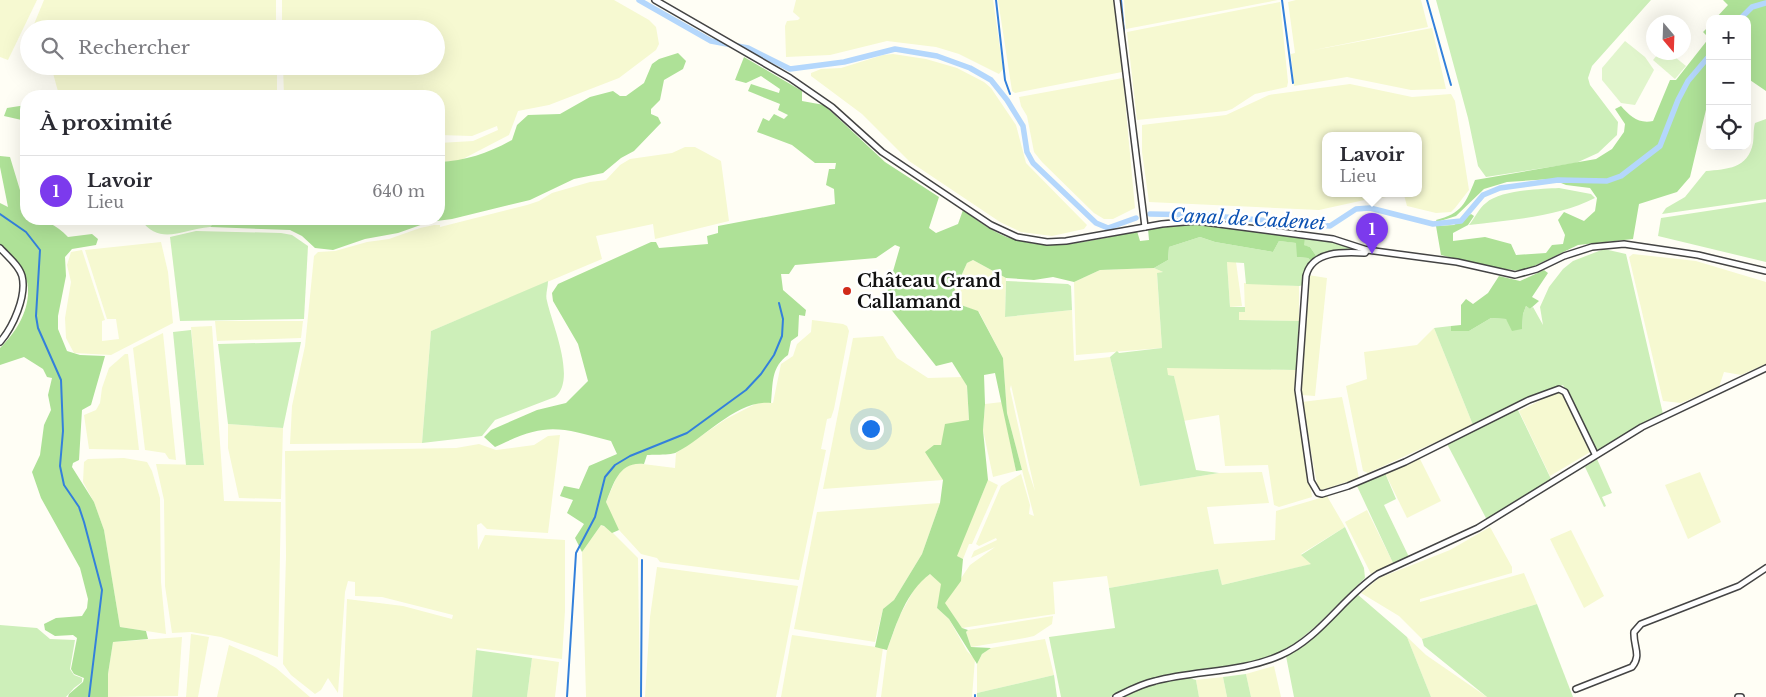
<!DOCTYPE html>
<html lang="fr">
<meta charset="utf-8">
<style>
body{margin:0;font-family:"Libre Baskerville",serif;background:#f2f2f3;color:#2b2b33}
.controls{position:absolute;right:15px;top:15px;display:grid;overflow:hidden;border-radius:10px;box-shadow:0 5px 20px #0002}
.controls button{width:45px;height:45px;display:grid;place-items:center;padding:0;border:0;border-bottom:1px solid #e1e1e2;background:#fff;color:#2b2b33;font:25px sans-serif}
.compass{position:absolute;left:1646px;top:15px;width:45px;height:45px;border-radius:50%;background:#fff;box-shadow:0 5px 20px #0002;rotate:161deg}
.you{position:absolute;left:870px;top:428px;width:18px;height:18px;margin:-12px;border:4px solid #fff;border-radius:50%;background:#1a73e8;box-shadow:0 0 0 8px #1a73e833}
.badge{display:grid;place-items:center;width:32px;height:32px;border-radius:50%;background:#7c3aed;color:#fff;font-size:16px;font-weight:700}
.pin{position:absolute;translate:-50% -41px;filter:drop-shadow(0 1px 2px #0008)}
.pin::after{content:'';position:absolute;top:26px;width:18px;height:15px;background:inherit;clip-path:polygon(0 0,100% 0,50% 100%)}
.popup{position:absolute;left:1322px;top:132px;width:100px;height:65px;box-sizing:border-box;display:grid;place-content:center;border-radius:10px;background:#fff;filter:drop-shadow(0 1px 4px #0005);font-size:16px;white-space:nowrap;color:#7c7c81}
.popup b{font-size:19px;color:#2b2b33}
.popup::after{content:'';position:absolute;left:50%;top:100%;margin-left:-10px;border:10px solid transparent;border-top-color:#fff}
.list{margin:0;padding:0;list-style:none}
h2{display:flex;justify-content:space-between;align-items:center;height:65px;margin:0;padding:0 20px;font-size:21px}
h2 small{font-size:16px;font-weight:400;color:#7c7c81}
.list li{display:grid;grid-template-columns:32px 1fr auto;gap:15px;align-items:center;box-sizing:border-box;height:70px;padding:0 20px;border-top:1px solid #e1e1e2}
.list b{display:block;font-size:19px;white-space:nowrap}
.list p{margin:0;font-size:16px;white-space:nowrap;color:#7c7c81}
.list em{font-size:16px;font-style:normal;color:#7c7c81}
.icon{flex:none;width:28px;height:28px;fill:none;stroke:currentColor;stroke-width:2;stroke-linecap:round;stroke-linejoin:round}
.map{position:relative;flex:none;width:1766px;height:697px;overflow:hidden}
.search{position:absolute;background:#fff;box-shadow:0 5px 20px #0002;left:20px;top:20px;width:425px;height:55px;display:flex;align-items:center;gap:12px;box-sizing:border-box;padding:0 18px;border-radius:28px;color:#7c7c81;font-size:19px}
.panel{position:absolute;background:#fff;box-shadow:0 5px 20px #0002;left:20px;top:90px;width:425px;height:135px;border-radius:20px}
.map>svg:first-child{display:block}
</style>
<div class="map">
<svg width="1766" height="697" viewBox="0 0 1766 697">
<rect width="100%" height="100%" fill="#fffef5"/>
<g fill="#f6f9d1" fill-rule="evenodd">
<polygon points="0,0 37,0 8,60 0,57"/>
<polygon points="44,0 276,0 276,29 32,29"/>
<polygon points="282,0 614,0 649,20 656,27 659,44 656,50 619,78 549,105 518,111 509,135 459,161 439,162 439,143 473,141 498,130 497,126 472,136 439,135 439,96 284,96 283,66 436,66 436,29 282,29"/>
<polygon points="796,0 993,0 1003,69 999,74 959,54 936,47 887,41 830,55 786,57 785,26 787,21 798,20 800,18 793,12"/>
<polygon points="998,0 1115,0 1122,72 1015,93 1012,91"/>
<polygon points="1124,0 1278,0 1126,29"/>
<polygon points="1296,0 1421,0 1428,27 1309,51 1432,28 1446,89 1411,90 1347,77 1294,86 1291,54 1295,53 1288,2"/>
<polygon points="1280,2 1288,82 1287,87 1255,94 1232,109 1226,111 1137,120 1127,32"/>
<polygon points="893,54 926,59 957,68 984,82 991,88 1016,125 1026,163 1087,225 1084,229 1052,236 1021,232 1000,222 909,161 862,114 811,76 811,73 821,69 841,68 883,55"/>
<polygon points="51,66 277,66 277,96 63,96 59,95"/>
<polygon points="1123,78 1135,208 1113,219 1104,219 1094,213 1042,162 1034,152 1027,116 1021,106 1019,97"/>
<path d="M1350 84 1412 97 1451 94 1455 101 1469 190 1455 208 1451 212 1436 213 1407 206 1404 195 1369 199 1319 210 1149 202 1142 152V125L1226 115 1269 95ZM1326 135H1418V193H1326Z"/>
<polygon points="685,147 695,147 721,161 729,221 655,239 653,224 596,236 602,259 431,331 422,443 290,444 292,406 305,346 314,256 318,252 335,251 367,242 389,239 420,228 434,225 440,225 440,227 527,205 539,201 552,193 590,182 606,180 620,165 630,159 672,153"/>
<polygon points="161,242 168,272 173,323 111,355 74,353 66,338 65,318 71,282 67,265 71,252 82,250 105,320 102,321 102,341 119,339 116,319 107,319 85,250"/>
<polygon points="1633,254 1696,261 1766,282 1766,364 1741,375 1724,372 1719,387 1681,403 1663,401 1629,257"/>
<path d="M973 260 1006 278 1005 317 1072 310 1074 361 1110 357 1140 486 1219 473 1262 472 1269 503 1207 507 1214 544 1275 540 1276 511 1327 496 1345 527 1301 554 1312 564 1222 585 1218 569 1109 588 1107 576 1053 582 1055 614 962 628 944 603 970 565 995 547 971 558 974 551 997 540 996 538 979 546 976 544 1001 486 1021 474 1030 505 1029 514 1034 516 1007 413 1003 358 979 312 961 305 953 294 967 263ZM1011 385 1035 491 1028 470 1010 389Z"/>
<polygon points="1227,262 1236,262 1242,306 1230,307"/>
<polygon points="1154,268 1163,272 1157,274 1162,348 1076,355 1074,282 1100,270"/>
<polygon points="1308,275 1327,278 1315,396 1301,395 1300,389"/>
<polygon points="1244,283 1299,286 1299,321 1239,320 1239,312 1245,312"/>
<polygon points="812,320 843,324 847,326 849,331 834,409 831,418 827,419 821,449 826,450 799,580 660,562 657,558 641,554 619,530 609,511 606,502 618,474 625,467 635,463 675,468 676,453 726,419 761,401 773,403 781,364 793,356 797,344 811,332"/>
<polygon points="215,321 303,321 301,338 217,341"/>
<polygon points="212,326 224,501 281,502 278,657 221,637 191,632 172,633 165,586 164,500 156,464 204,465 191,327"/>
<polygon points="1434,328 1473,425 1368,473 1363,471 1346,386 1367,379 1364,352 1417,345"/>
<polygon points="163,333 176,460 169,459 165,453 145,450 133,348"/>
<polygon points="883,336 897,358 928,378 962,377 967,386 969,421 944,437 941,445 943,480 823,489 853,338"/>
<polygon points="125,354 128,354 139,450 89,449 84,415 96,410 100,403 102,388 109,368"/>
<polygon points="1174,367 1296,370 1296,390 1312,497 1279,507 1274,505 1268,465 1225,466 1219,415 1183,421 1174,376 1167,375 1167,368"/>
<polygon points="1559,391 1565,395 1592,451 1550,476 1519,411"/>
<polygon points="1342,397 1359,478 1322,490 1318,490 1302,402"/>
<polygon points="1002,402 1016,471 993,477 983,430 985,404"/>
<polygon points="228,424 283,428 281,499 239,498 228,448"/>
<polygon points="560,435 548,533 487,529 481,523 477,525 478,550 485,535 565,540 565,611 562,659 477,648 472,697 343,697 347,599 403,606 452,619 453,615 382,597 355,596 355,582 348,581 345,592 338,693 328,678 321,690 315,694 291,675 283,664 286,556 285,451 456,448 479,444 496,450 534,445 548,436"/>
<polygon points="1419,457 1441,501 1407,518 1385,473"/>
<polygon points="124,458 147,462 152,471 160,498 161,582 166,634 120,627 104,530 94,502 83,482 84,462 88,459"/>
<polygon points="1700,472 1721,522 1688,539 1665,485"/>
<polygon points="988,480 998,485 972,544 969,544 963,559 956,556"/>
<polygon points="940,503 922,554 894,600 883,609 875,642 794,629 817,512"/>
<polygon points="1367,510 1393,563 1371,574 1345,522"/>
<polygon points="601,525 609,529 638,558 640,697 586,697 582,552"/>
<polygon points="1490,527 1512,567 1512,573 1420,599 1420,602 1524,573 1537,604 1422,639 1399,616 1361,593 1379,578 1450,550"/>
<polygon points="1571,530 1604,596 1584,608 1550,539"/>
<polygon points="657,567 798,586 776,697 645,697 650,617"/>
<polygon points="930,574 942,584 937,608 949,619 967,651 975,659 972,697 881,697 887,650 899,617 917,584"/>
<polygon points="1053,616 1052,624 1034,636 1025,638 971,647 966,632 968,630"/>
<polygon points="191,634 209,637 198,697 186,697"/>
<polygon points="792,635 883,648 876,697 781,697"/>
<polygon points="182,637 178,696 108,697 108,674 113,642"/>
<polygon points="1407,637 1426,655 1487,697 1431,697"/>
<polygon points="1045,639 1054,675 977,693 977,664 982,654 991,648"/>
<polygon points="229,645 257,657 276,668 310,697 217,697"/>
<polygon points="532,658 559,662 555,697 527,697"/>
<polygon points="1274,666 1281,697 1251,697 1246,674"/>
<polygon points="1223,677 1227,697 1199,697 1196,680"/>
</g>
<g fill="#cdefb9">
<polygon points="1436,0 1651,0 1592,66 1588,78 1590,85 1618,122 1617,135 1598,153 1576,163 1486,177 1478,166 1468,118"/>
<path d="M1766 119V199L1662 214 1666 208 1685 197 1706 171C1727 169 1748 169 1753 143 1754 137 1753 130 1755 123Z"/>
<path d="M1559 188 1591 194 1595 198C1558 217 1510 220 1469 225 1475 218 1479 208 1486 203 1500 190 1540 189 1559 188Z"/>
<polygon points="1766,202 1766,262 1658,236 1661,218"/>
<path d="M140 219H217L210 227C181 229 161 247 140 219Z"/>
<polygon points="196,231 281,233 292,235 308,246 304,319 180,321 170,237"/>
<polygon points="1200,237 1215,242 1273,252 1279,241 1297,243 1297,257 1308,258 1311,261 1304,274 1304,285 1299,286 1246,284 1244,263 1227,262 1230,307 1245,307 1245,312 1239,312 1239,320 1299,321 1296,370 1167,368 1168,375 1174,376 1196,470 1219,473 1140,486 1110,357 1117,351 1119,353 1162,348 1157,273 1163,272 1154,268 1168,260 1169,247"/>
<polygon points="1305,237 1331,241 1361,251 1317,257 1310,247 1303,245"/>
<polygon points="1604,249 1626,254 1663,414 1598,450 1595,448 1563,385 1473,425 1434,328 1451,326 1452,331 1469,331 1491,318 1506,319 1522,329 1523,314 1526,306 1530,309 1533,307 1543,325 1540,307 1549,287 1563,269 1573,261"/>
<path d="M548 281C548 288 545 295 547 301 552 324 577 380 555 397L495 420 482 436 422 443 431 331Z"/>
<polygon points="1006,281 1068,284 1071,286 1072,310 1005,317"/>
<polygon points="191,330 204,465 186,465 173,332"/>
<polygon points="301,342 283,428 228,424 218,344"/>
<polygon points="1517,408 1551,479 1487,520 1446,442"/>
<polygon points="1597,459 1612,493 1602,497 1606,506 1604,507 1585,467"/>
<polygon points="1385,473 1396,499 1384,505 1409,557 1393,563 1357,486"/>
<polygon points="1345,527 1364,568 1365,578 1316,626 1293,645 1268,658 1245,664 1152,678 1110,697 1061,697 1049,637 1115,628 1109,588 1218,569 1222,585 1311,564 1301,555"/>
<polygon points="1357,594 1407,637 1431,697 1294,697 1286,656 1301,647"/>
<polygon points="1537,604 1573,697 1487,697 1424,646 1422,639"/>
<polygon points="0,625 37,628 50,639 75,640 70,669 74,675 82,678 82,682 74,688 66,697 0,697"/>
<polygon points="476,650 532,658 527,697 472,697"/>
<polygon points="1246,674 1251,697 1227,697 1223,677"/>
<polygon points="1054,675 1057,697 977,697 977,693"/>
<polygon points="1186,677 1196,680 1199,697 1122,697 1152,684"/>
</g>
<g fill="#aee197">
<polygon points="1723,0 1766,0 1766,91 1747,78 1747,19 1715,19 1728,5"/>
<path d="M1710 25V93L1690 177 1677 192 1639 204 1633 239 1578 245 1530 268 1520 271 1484 266 1441 255 1436 226 1454 225 1471 214 1474 216 1468 225 1453 233V241L1485 237 1511 244 1516 255 1546 253 1552 245 1563 244 1565 235 1558 220 1564 212 1584 221 1595 211 1597 198 1590 188 1566 185 1551 179 1507 182 1484 189 1456 216 1437 222 1436 220C1461 214 1466 203 1475 180L1596 159 1612 149 1624 132 1625 124 1615 109 1621 106C1630 116 1638 124 1653 121L1670 80H1676L1709 38 1703 32Z"/>
<path d="M678 53 686 61 683 69 664 80 660 100 651 109V114L658 117 661 123 634 151 621 158 603 173 574 179 530 200 452 219 429 222 398 233 365 239 333 250 315 248 302 236 290 230 210 227 217 219H439V162C466 161 489 153 512 140L517 125 528 115 560 114 590 97 613 91 620 96H626L644 83 652 64 659 59Z"/>
<path d="M744 57 802 91V101L824 105 885 162 939 197 929 228 936 233 958 224 963 210C973 217 983 225 994 231 1039 256 1090 241 1137 231L1140 241 1149 240 1148 229 1196 224 1305 237 1304 245 1310 247 1317 257 1311 261 1308 258 1297 257 1296 243 1279 241 1273 252 1215 242 1200 237 1169 247 1168 260 1154 268 1100 270 1074 282 1053 277 1034 280 1006 278 973 260 967 263 953 294 961 305 978 311 1003 358 1007 413 1022 470 1016 471 995 373 984 375 985 404 983 430 988 480 957 556 963 559 961 581 945 603 962 628 968 630 966 632 971 647 991 648 982 654 977 664 949 619 937 608 941 584 930 574C906 592 897 622 887 650L875 647 883 609 894 600 922 554 940 503 943 480 925 452 934 445H941L945 424 969 420 967 386 952 362 936 366 882 298 887 292 900 247 895 245 876 258 795 265 789 274H781L783 290 806 310 805 316 799 315 798 336 791 341 788 355C771 367 773 383 771 403 738 399 705 438 677 452 670 456 656 454 647 455L644 464C619 461 614 483 606 502L619 530 612 533 604 526 601 525 582 552 575 538 584 524 567 513 573 500 560 496 564 486 579 489 589 466 617 454 611 441C557 427 547 422 495 447L484 437 491 430 537 410 566 403 588 381 578 344 553 301 552 293 558 284 651 242H656L659 248 708 244 707 236 718 233V226L835 204 834 189 826 185 829 169H835L836 163H815L792 145 757 132 763 118 769 121 774 114 784 119 788 115 778 110 780 104 748 91 751 84 779 93 780 89 761 76 746 83 735 80Z"/>
<polygon points="26,105 26,121 4,116 7,108"/>
<path d="M0 156 10 157 26 210V219C43 219 56 224 68 237L92 234 98 239 96 245 72 249 65 257 66 276 58 316V329L67 351 80 355 105 356 91 405 82 410 79 460 73 463 72 467 94 502 104 530 120 627 146 631 148 639 113 642 108 674V697H68L69 694 83 682 84 678 74 674 71 669 77 638 73 635 55 636 45 630 44 624 56 618 82 616 87 608 88 599 80 568 41 498 32 472 40 455 44 425 51 410 48 395 52 378 47 377 43 369 24 357 0 365V348C19 330 35 301 25 275 21 263 8 254 0 245V203L8 207 0 167Z"/>
<polygon points="1544,270 1548,273 1532,297 1539,301 1530,309 1526,306 1523,314 1522,329 1512,331 1506,319 1491,318 1469,331 1451,331 1451,326 1461,325 1461,305 1466,299 1473,304 1488,293 1499,276 1520,281"/>
</g>
<g fill="#e1f5cc">
<polygon points="1625,41 1645,57 1654,70 1635,105 1621,103 1602,80 1602,68"/>
<polygon points="1659,53 1670,53 1686,66 1675,79 1653,60"/>
</g>
<g fill="none" stroke-linecap="round" stroke-linejoin="round">
<g stroke="#3380db" stroke-width="2">
<polyline points="996,0 1005,80 1010,94"/>
<polyline points="1121,0 1124,32"/>
<polyline points="1282,0 1293,83"/>
<polyline points="1427,0 1451,85"/>
<polyline points="0,214 26,232 40,250 36,316 38,328 61,380 63,431 60,466 64,485 79,507 84,522 102,590 89,697"/>
<polyline points="975,695 975,697"/>
<polyline points="567,697 576,553 595,517 605,477 615,465 630,456 687,433 746,390 761,374 774,355 782,336 783,319 779,303"/>
<polyline points="641,697 642,560"/>
</g>
<g stroke="#b4d7fc" stroke-width="5.5">
<polyline points="639,0 711,41 748,48 790,69 844,62 895,49 937,56 970,68 991,80 1007,100 1023,126 1027,152 1033,163 1096,223 1108,228 1136,218"/>
<polyline points="1740,19 1752,7 1766,3"/>
<polyline points="1150,214 1202,215 1330,226 1356,209 1370,208 1433,224 1461,221 1483,195 1500,188 1558,180 1607,181 1621,176 1660,146 1678,100 1688,81 1710,55"/>
</g>
<defs>
<g id="minor">
<polyline points="655,0 790,78 832,107 882,152 991,225 1017,237 1047,242 1066,241 1162,224 1196,221 1333,239 1367,250 1457,262 1515,275 1537,269 1564,256 1592,247 1624,244 1698,255 1766,271"/>
<polyline points="1117,0 1145,227"/>
<path d="M0 248C7 256 19 265 22 276 27 296 13 327 0 342"/>
<path d="M1367 250 1365 253C1345 252 1312 250 1306 276L1298 390 1311 481 1318 493 1322 494 1348 486 1405 462 1529 400 1559 389 1565 392 1595 454"/>
<path d="M1576 689 1632 667C1642 655 1633 646 1634 632L1641 624 1739 586 1766 568"/>
<path d="M1116 697C1128 691 1141 684 1155 681 1197 670 1241 673 1281 655 1320 638 1343 597 1378 574L1478 528 1642 427 1766 368"/>
<polyline points="1738,697 1741,697"/>
</g>
</defs>
<use href="#minor" stroke="#444" stroke-width="8"/>
<use href="#minor" stroke="#fff" stroke-width="5"/>
</g>
<circle fill="#d12b19" stroke="#fff" stroke-width="2" cx="847" cy="291" r="5"/>
<g text-anchor="middle" dominant-baseline="central" stroke-width="5" stroke-linejoin="round" paint-order="stroke">
<g font-size="18" font-weight="bold" fill="#111" stroke="#fff" text-anchor="start">
<text x="857" y="281">Château Grand<tspan x="857" dy="21">Callamand</tspan></text>
</g>
<g font-size="19" font-style="italic" fill="#0b51b2" stroke="#fff">
<text transform="translate(1248 219) rotate(3)">Canal de Cadenet</text>
</g>
</g>
</svg>
<div class="controls">
<button>+</button>
<button>−</button>
<button><svg class="icon" aria-label="locate" viewBox="0 0 24 24"><circle cx="12" cy="12" r="6"/><path d="M12 2v4M12 18v4M2 12h4M18 12h4"/></svg></button>
</div>
<svg class="compass" viewBox="-18 -18 36 36"><path d="M0-13l5 13h-10z" fill="#e53935"/><path d="M0 13l5-13h-10z" fill="#7c7c81"/></svg>
<div class="you"></div>
<div class="pin badge" style="left:1372px;top:254px">1</div>
<div class="popup"><b>Lavoir</b>Lieu</div>
<div class="search"><svg class="icon" aria-label="search" viewBox="0 0 24 24"><circle cx="10" cy="10" r="6"/><path d="M15 15l6 6"/></svg>Rechercher</div>
<section class="panel">
<h2>À proximité<small></small></h2>
<ul class="list">
<li><span class="badge">1</span><div><b>Lavoir</b><p>Lieu</p></div><em>640 m</em></li>
</ul>
</section>
</div>
